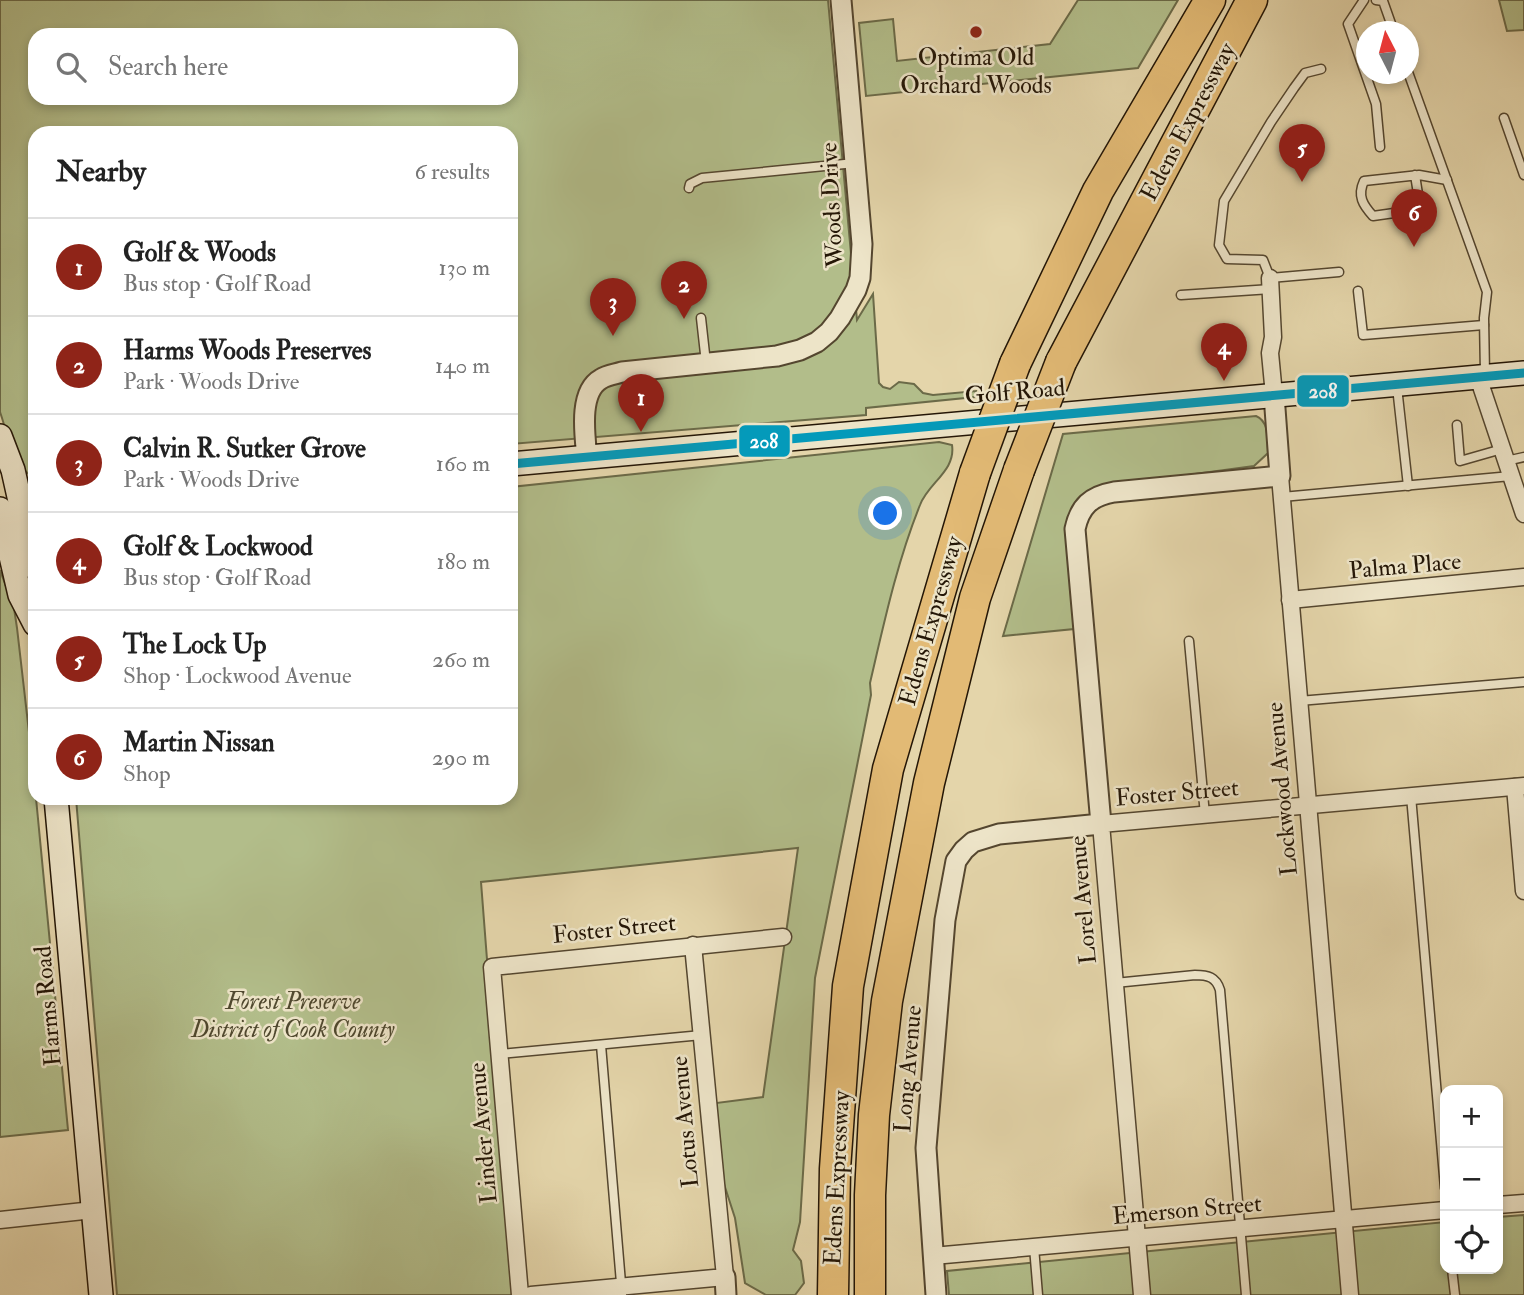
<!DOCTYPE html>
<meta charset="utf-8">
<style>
body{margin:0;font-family:"IM FELL Double Pica",serif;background:#f6f6f6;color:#222}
.controls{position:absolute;right:21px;bottom:21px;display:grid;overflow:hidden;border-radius:14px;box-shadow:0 4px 10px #0003}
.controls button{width:63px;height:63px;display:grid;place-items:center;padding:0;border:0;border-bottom:2px solid #e0e0e0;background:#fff;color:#222;font:35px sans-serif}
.compass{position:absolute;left:1356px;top:21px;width:63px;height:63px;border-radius:50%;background:#fff;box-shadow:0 4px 10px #0003;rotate:354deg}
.you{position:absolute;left:886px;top:514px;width:24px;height:24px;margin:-18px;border:5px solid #fff;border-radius:50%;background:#1a73e8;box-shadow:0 0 0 10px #1a73e833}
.badge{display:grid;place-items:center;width:46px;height:46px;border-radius:50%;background:#8f2418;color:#fff;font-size:23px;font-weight:700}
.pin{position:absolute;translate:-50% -58px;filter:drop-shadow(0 2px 4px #0008)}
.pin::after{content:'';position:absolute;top:37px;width:24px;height:21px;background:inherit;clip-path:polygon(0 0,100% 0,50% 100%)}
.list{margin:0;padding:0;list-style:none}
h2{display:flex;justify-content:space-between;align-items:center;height:91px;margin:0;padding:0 28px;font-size:30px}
h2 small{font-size:23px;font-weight:400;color:#767676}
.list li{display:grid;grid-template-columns:46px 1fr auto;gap:21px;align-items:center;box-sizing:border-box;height:98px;padding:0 28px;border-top:2px solid #e0e0e0}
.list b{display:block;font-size:26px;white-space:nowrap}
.list p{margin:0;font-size:23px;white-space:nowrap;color:#767676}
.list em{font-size:23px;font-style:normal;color:#767676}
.icon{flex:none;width:38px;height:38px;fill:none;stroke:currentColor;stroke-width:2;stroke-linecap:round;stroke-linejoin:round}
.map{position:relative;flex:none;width:1524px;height:1295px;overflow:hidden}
.search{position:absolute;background:#fff;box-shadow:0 4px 10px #0003;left:28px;top:28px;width:490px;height:77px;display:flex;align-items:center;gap:18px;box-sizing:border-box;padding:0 24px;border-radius:21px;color:#767676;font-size:26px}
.panel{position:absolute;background:#fff;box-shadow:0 4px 10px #0003;left:28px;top:126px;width:490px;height:679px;border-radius:21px}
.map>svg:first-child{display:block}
</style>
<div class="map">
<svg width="1524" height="1295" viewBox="0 0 1524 1295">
<rect width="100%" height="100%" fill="#e4d5aa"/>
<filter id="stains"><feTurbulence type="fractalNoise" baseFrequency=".00286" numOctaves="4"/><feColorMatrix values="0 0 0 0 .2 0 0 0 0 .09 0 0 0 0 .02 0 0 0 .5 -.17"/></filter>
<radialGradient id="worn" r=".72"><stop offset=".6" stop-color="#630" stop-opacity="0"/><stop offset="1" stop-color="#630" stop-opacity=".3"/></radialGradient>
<g fill="#b2bd8a" stroke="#6b6a48" stroke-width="2" fill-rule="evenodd">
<path d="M0 0H828L857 320 873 294 879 383 883 387 890 389 899 382 914 384 923 393 933 395 976 391 975 397 866 408V415L511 444V133H35V478C12 467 8 434 0 412ZM35 35H511V98H35Z"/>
<polygon points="1078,0 1178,0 1138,68 866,96 859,23 893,19 897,61 1050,44"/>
<polygon points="1499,0 1524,0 1524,30 1507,31"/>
<path d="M1256 416C1270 422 1267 440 1268 453L1254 466 1114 485 1068 520 1074 629 1003 636 1063 434Z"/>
<path d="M939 442 952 445C956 471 928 483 920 505 897 562 884 623 870 683L871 695 815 978 800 1222 793 1250 801 1261 804 1283 795 1295H766L745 1283 735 1218 724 1184 716 1103 763 1097 798 848 481 882 513 1295H117L76 798H511V487Z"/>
<polygon points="0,570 14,608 17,628 33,767 68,1130 0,1137"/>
<polygon points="1524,1215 1524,1295 949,1295 947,1271 1445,1222 1445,1269 1498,1269 1498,1217"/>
</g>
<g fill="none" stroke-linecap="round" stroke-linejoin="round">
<defs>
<g id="service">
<polyline points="1364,0 1348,24 1376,104 1380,147"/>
<polyline points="1376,0 1383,1 1394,32"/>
<polyline points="1321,69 1305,73 1294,88 1271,122 1224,201 1219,245 1227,259 1263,260 1270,278 1339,272"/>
<polyline points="1408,72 1487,292 1484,318 1485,374"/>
<polyline points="1504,118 1524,175"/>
<path d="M1415 175 1418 194 1415 210 1373 216C1363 205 1357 196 1364 181L1419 175 1447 180"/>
<polyline points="689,188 690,184 702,178 855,163"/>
<polyline points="1358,291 1363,335 1484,325"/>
<polyline points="1181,295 1271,289"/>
<polyline points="701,318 706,363"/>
<polyline points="1397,387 1408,486"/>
<polyline points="1457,425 1460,461 1502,449"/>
<polyline points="1506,461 1524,457"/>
<polyline points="1282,497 1511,476"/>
<polyline points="1189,641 1205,815"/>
<polyline points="1299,701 1524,682"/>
<polyline points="1411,796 1445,1188"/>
<path d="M1115 983 1195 975C1208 975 1216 977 1220 990L1246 1295"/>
<polyline points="601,1045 622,1295"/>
<polyline points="500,1054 702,1035"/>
<polyline points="1034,1247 1038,1295"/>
<polyline points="1452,1269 1455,1295"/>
</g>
<g id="minor">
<polyline points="1270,278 1273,337 1270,353 1274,395"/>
<polyline points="1478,377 1524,514"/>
<polyline points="1280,476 1350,1295"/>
<polyline points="1290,600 1524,577"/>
<polyline points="1515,787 1524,891"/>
<polyline points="1498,1205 1524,1203"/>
<polyline points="0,1220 93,1210"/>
<polyline points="933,1256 1445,1210"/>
<polyline points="520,1295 492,967 783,937"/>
<polyline points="531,1295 725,1277 693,945"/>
<polyline points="1142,1295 1101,824 1524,786"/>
</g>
<g id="tertiary">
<path d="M587 458C585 436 578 392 601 379 607 375 616 374 622 372L777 356 800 350 817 342 829 332 840 318 856 290 860 278 862 244 841 0"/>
<polyline points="725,1277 726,1295"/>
<path d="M936 1295 926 1148 945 920 956 861 964 850 973 842 999 834 1101 824 1075 529C1080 506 1091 496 1114 492L1280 476 1274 395"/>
</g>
<g id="secondary">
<polyline points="0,436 13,470 35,568"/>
<polyline points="511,464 1524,373"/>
<polyline points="0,509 20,595 35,624"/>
<polyline points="56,798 101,1295"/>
</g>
<g id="motorway">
<polyline points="1061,362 1252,0"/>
<polyline points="1015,364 1098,191 1210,0"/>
<polyline points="833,1295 835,1169 848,986 888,769 975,473"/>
<polyline points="870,1295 870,1195 874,1115 887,1001 929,783 975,598 1019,470"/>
</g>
</defs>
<use href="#service" stroke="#54462f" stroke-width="11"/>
<use href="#minor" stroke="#54462f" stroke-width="19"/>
<use href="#tertiary" stroke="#54462f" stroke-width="23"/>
<use href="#secondary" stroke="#241606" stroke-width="26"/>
<use href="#motorway" stroke="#241606" stroke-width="33"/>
<use href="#service" stroke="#ede4c8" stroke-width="8"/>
<use href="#minor" stroke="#ede4c8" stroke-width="16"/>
<use href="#tertiary" stroke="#ede4c8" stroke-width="19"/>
<use href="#secondary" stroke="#ede4c8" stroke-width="23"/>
<use href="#motorway" stroke="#e2ba75" stroke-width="30"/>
<defs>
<g id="motorway-bridge">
<polyline points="1019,470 1061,362"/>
<polyline points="975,473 1015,364"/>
</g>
</defs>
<use href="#motorway-bridge" stroke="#241606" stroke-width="33" stroke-linecap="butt"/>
<use href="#motorway-bridge" stroke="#e2ba75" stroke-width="30"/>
<defs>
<polyline id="bus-1" points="511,464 1524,373"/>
</defs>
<use href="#bus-1" stroke="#ede4c8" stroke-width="14"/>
<use href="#bus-1" stroke="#049aba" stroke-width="9"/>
</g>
<circle fill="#8f2418" stroke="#ede4c8" stroke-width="2.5" cx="976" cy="32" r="7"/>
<g text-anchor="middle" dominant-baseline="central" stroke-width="5" stroke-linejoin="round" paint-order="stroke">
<g font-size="24" fill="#241606" stroke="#ede4c8">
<text x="976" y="57">Optima Old<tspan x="976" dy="28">Orchard Woods</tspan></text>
</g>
<g font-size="24" fill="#241606" stroke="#ede4c8">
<text transform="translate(1188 122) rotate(-62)">Edens Expressway</text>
<text transform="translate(832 205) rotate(-93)">Woods Drive</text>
<text transform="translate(1015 392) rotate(-5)">Golf Road</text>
<text transform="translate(1405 566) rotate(-5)">Palma Place</text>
<text transform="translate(931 621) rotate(-74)">Edens Expressway</text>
<text transform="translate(1282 789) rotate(-95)">Lockwood Avenue</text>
<text transform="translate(1177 793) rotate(-5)">Foster Street</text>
<text transform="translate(1083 900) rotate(-95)">Lorel Avenue</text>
<text transform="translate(614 929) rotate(-6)">Foster Street</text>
<text transform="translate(48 1006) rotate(-95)">Harms Road</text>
<text transform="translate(908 1069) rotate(-85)">Long Avenue</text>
<text transform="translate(685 1122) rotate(-95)">Lotus Avenue</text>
<text transform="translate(483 1133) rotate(-95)">Linder Avenue</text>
<text transform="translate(837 1178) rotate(-87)">Edens Expressway</text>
<text transform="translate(1187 1210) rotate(-5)">Emerson Street</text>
</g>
<g font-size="24" font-style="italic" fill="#4f482e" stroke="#ede4c8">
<text x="293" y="1001">Forest Preserve<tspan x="293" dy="28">District of Cook County</tspan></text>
</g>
</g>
<g stroke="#ede4c8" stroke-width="2.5">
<rect x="1296" y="374" width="54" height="34" rx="7" fill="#049aba"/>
<rect x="738" y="424" width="53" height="34" rx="7" fill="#049aba"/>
</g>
<g font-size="19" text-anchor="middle" font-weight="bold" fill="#fff">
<text x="1323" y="398">208</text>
<text x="764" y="448">208</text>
</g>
<rect width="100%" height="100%" filter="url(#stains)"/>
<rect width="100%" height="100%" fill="url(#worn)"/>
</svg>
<div class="controls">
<button>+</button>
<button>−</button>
<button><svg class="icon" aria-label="locate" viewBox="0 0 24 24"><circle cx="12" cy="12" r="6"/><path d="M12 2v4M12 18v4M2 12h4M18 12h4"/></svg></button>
</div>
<svg class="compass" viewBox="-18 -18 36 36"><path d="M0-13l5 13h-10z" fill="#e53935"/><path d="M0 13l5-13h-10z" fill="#767676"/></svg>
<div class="you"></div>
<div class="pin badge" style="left:641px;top:432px">1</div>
<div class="pin badge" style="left:684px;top:319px">2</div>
<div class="pin badge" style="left:613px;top:336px">3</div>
<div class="pin badge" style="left:1224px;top:381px">4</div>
<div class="pin badge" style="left:1302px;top:182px">5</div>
<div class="pin badge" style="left:1414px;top:247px">6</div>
<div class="search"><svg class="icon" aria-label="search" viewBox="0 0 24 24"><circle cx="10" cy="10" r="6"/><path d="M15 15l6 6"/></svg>Search here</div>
<section class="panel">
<h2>Nearby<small>6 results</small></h2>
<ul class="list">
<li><span class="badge">1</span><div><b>Golf &amp; Woods</b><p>Bus stop · Golf Road</p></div><em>130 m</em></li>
<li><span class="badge">2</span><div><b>Harms Woods Preserves</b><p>Park · Woods Drive</p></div><em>140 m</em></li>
<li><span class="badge">3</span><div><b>Calvin R. Sutker Grove</b><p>Park · Woods Drive</p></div><em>160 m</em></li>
<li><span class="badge">4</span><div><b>Golf &amp; Lockwood</b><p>Bus stop · Golf Road</p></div><em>180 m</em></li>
<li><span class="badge">5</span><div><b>The Lock Up</b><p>Shop · Lockwood Avenue</p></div><em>260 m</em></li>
<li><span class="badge">6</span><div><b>Martin Nissan</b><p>Shop</p></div><em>290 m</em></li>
</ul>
</section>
</div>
